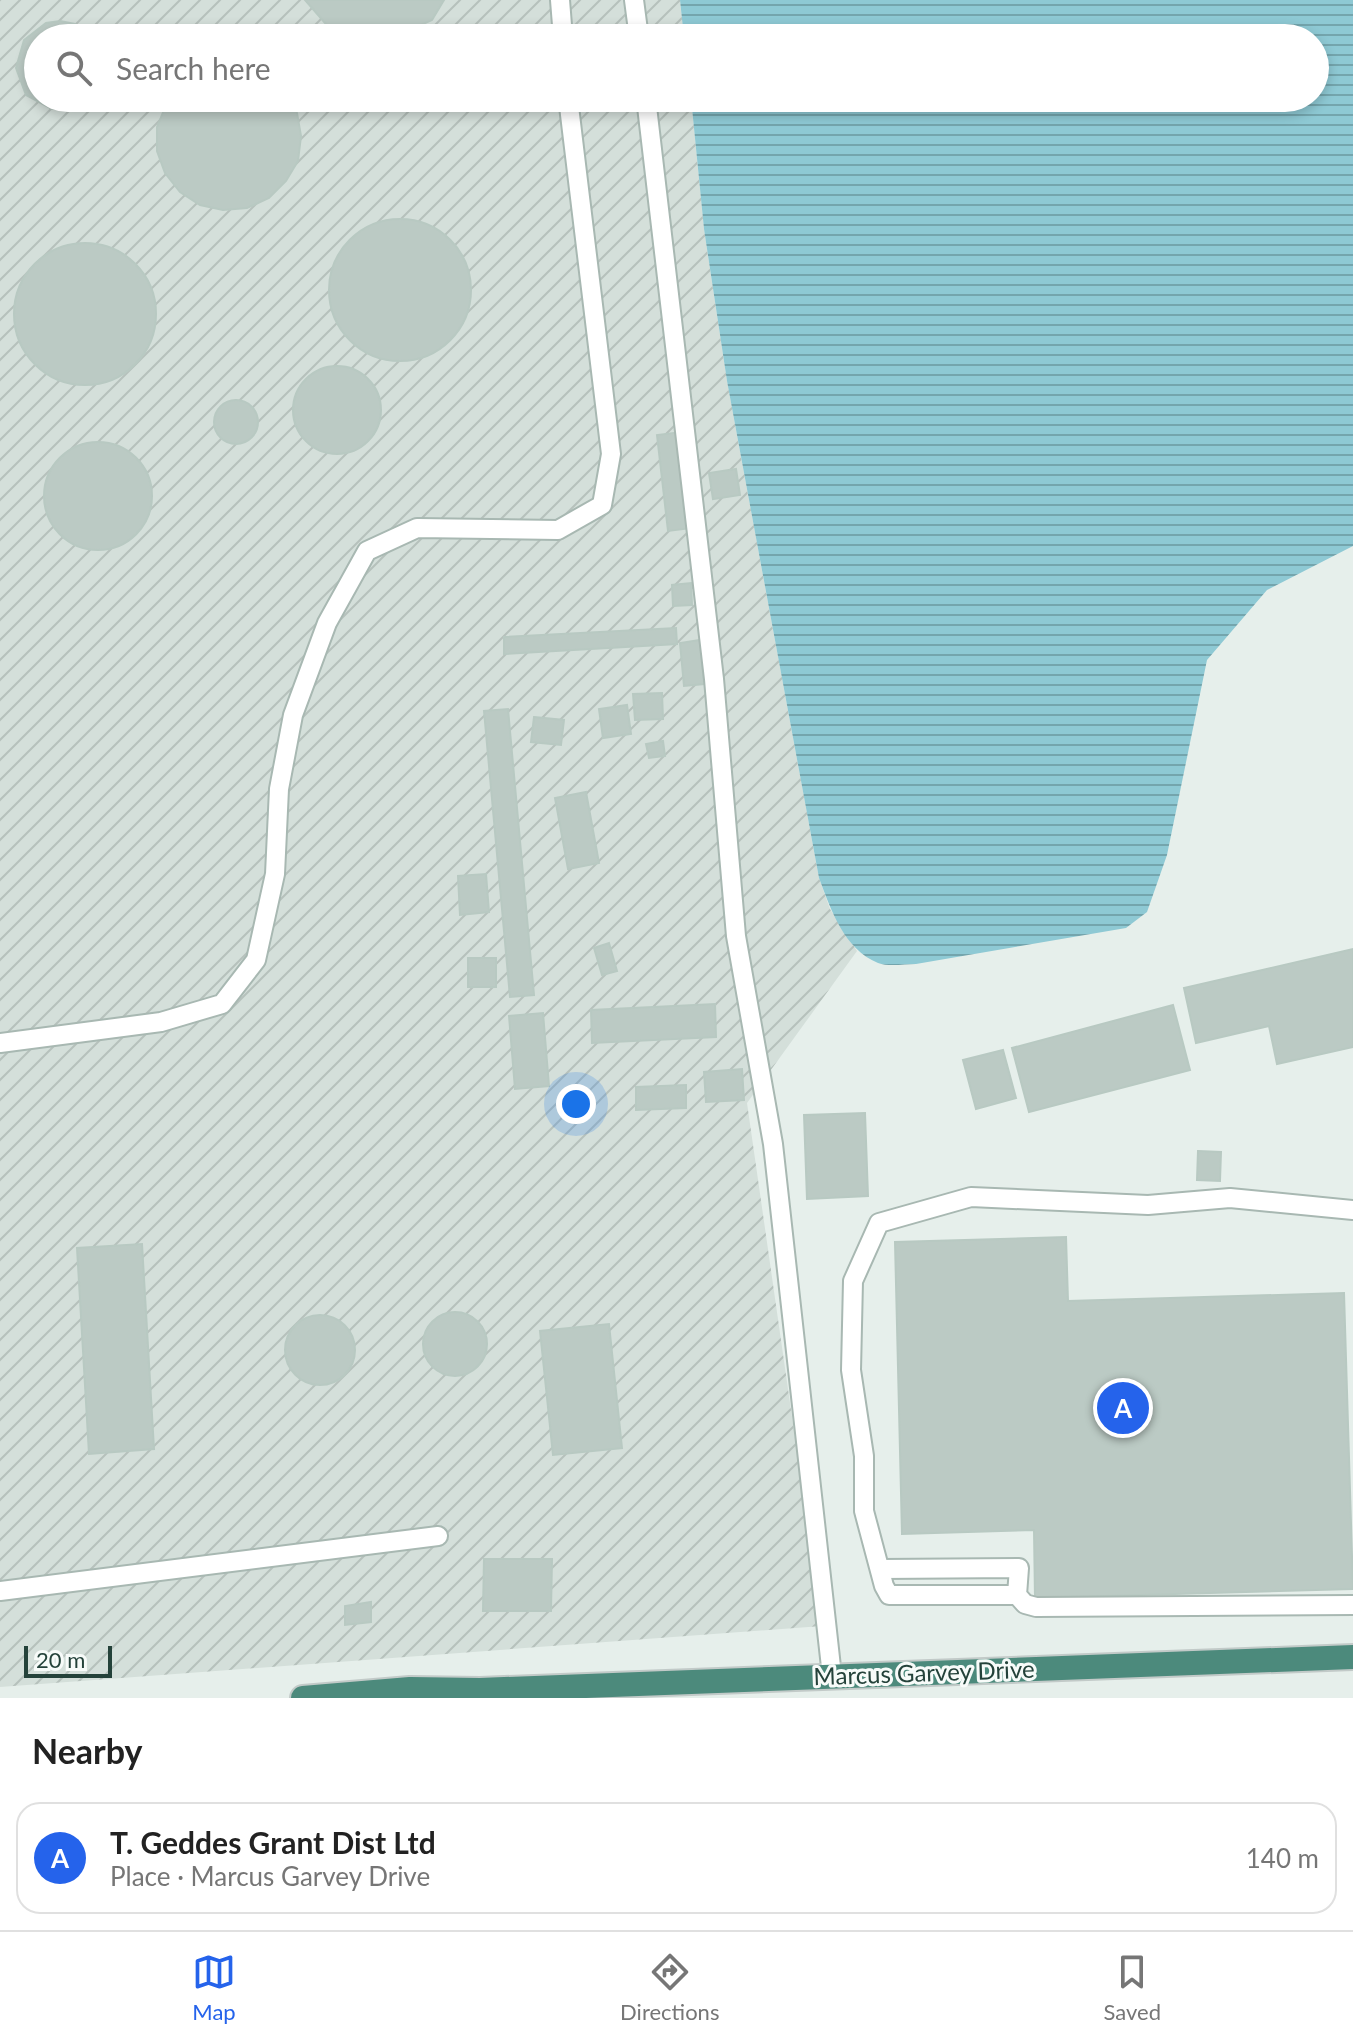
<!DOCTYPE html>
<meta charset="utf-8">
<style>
body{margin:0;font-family:Lato,sans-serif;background:#f2f2f2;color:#222}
.scale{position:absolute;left:24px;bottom:20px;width:88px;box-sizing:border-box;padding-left:8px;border:4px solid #24423a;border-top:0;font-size:22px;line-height:28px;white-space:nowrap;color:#24423a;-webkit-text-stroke:6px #f7fbf9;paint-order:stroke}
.you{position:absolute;left:576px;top:1104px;width:28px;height:28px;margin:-20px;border:6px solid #fff;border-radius:50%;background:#1a73e8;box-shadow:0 0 0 12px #1a73e833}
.badge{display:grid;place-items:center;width:52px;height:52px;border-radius:50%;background:#2563eb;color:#fff;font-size:26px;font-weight:700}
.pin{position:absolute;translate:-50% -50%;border:4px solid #fff;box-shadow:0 2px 8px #0006}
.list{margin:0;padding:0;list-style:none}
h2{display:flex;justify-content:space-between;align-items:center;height:104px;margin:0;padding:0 32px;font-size:34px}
h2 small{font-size:26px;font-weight:400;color:#767676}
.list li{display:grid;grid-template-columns:52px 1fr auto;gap:24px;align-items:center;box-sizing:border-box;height:112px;margin:0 16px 16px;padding:0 16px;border:2px solid #e0e0e0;border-radius:24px}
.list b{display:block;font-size:30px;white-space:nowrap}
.list p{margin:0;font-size:26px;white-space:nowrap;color:#767676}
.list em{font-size:26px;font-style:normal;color:#767676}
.icon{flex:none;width:44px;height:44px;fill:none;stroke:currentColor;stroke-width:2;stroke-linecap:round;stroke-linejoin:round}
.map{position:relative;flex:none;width:1353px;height:1698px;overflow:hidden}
.search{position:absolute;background:#fff;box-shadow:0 4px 12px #0003;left:24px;right:24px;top:24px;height:88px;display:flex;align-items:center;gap:20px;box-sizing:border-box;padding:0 28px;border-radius:44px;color:#767676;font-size:30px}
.sheet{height:232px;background:#fff}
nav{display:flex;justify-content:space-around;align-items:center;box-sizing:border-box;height:112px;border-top:2px solid #e0e0e0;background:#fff;font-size:22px;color:#767676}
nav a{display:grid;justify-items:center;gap:4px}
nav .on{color:#2563eb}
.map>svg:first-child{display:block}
</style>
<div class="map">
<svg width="1353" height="1698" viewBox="0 0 1353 1698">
<defs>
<pattern id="industrial-furrows" width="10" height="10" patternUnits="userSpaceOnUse" patternTransform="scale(2)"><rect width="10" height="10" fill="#d4dfda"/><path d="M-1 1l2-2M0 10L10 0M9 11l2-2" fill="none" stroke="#b6c1bc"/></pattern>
<pattern id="water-rules" width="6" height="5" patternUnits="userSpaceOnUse" patternTransform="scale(2)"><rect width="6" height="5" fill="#8ec9d4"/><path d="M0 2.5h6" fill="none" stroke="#74a5ad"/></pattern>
</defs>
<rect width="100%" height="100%" fill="#e6efeb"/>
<polygon fill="url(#industrial-furrows)" points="0,0 680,0 684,38 38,38 38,98 691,98 704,229 727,381 819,878 830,909 857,951 747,1103 822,1626 0,1687"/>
<path fill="url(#water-rules)" d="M680 0H1353V546L1267 590 1207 660 1167 855 1147 912 1126 928 916 964C904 964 889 967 878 963 844 949 831 910 819 878L727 381 704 229 691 98H1315V38H684Z"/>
<g fill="#bbcac4" stroke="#b8c9c2" stroke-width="2">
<polygon points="305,0 444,0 432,20 392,38 368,38 332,31"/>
<polygon points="60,21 75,24 94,38 38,38 38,98 89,98 66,109 52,109 26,95 16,68 24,40 46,23"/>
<polygon points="169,98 289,98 297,113 301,136 298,161 286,181 269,198 247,208 223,210 200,205 180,192 165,173 157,151 157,127"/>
<circle cx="400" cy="290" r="71"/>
<circle cx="85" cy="314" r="71"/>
<circle cx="337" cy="410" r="44"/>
<circle cx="236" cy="422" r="22"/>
<polygon points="681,432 692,528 668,531 657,435"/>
<circle cx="98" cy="496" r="54"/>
<polygon points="736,469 740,495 713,499 709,473"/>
<polygon points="691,583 692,605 673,606 672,585"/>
<polygon points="676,628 677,644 504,654 504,637"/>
<polygon points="700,640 704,684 684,686 680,643"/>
<polygon points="662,693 663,719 635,720 633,694"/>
<polygon points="627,705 631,734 603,738 599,709"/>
<polygon points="508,709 534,995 510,997 484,711"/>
<polygon points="534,717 564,720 561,745 531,742"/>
<polygon points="663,741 665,756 649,758 646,744"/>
<polygon points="586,792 599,863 568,869 555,798"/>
<polygon points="486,874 489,912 460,915 458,876"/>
<polygon points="609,943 617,971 602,975 594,948"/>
<polygon points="1353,949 1353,1047 1277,1064 1269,1026 1196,1043 1184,988"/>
<rect x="468" y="958" width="28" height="29"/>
<polygon points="715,1004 716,1037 592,1043 591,1010"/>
<polygon points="1173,1005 1190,1070 1029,1112 1012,1048"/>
<polygon points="543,1013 549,1086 515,1089 509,1016"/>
<polygon points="1003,1050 1016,1098 976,1109 963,1060"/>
<polygon points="742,1069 744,1100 706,1102 704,1072"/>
<polygon points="686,1085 686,1108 636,1110 636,1087"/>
<polygon points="865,1113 868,1196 807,1199 804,1115"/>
<polygon points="1198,1151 1221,1152 1220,1181 1197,1180"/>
<polygon points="1066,1237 1068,1301 1344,1293 1353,1589 1035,1598 1034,1530 902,1534 895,1242"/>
<polygon points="142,1244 154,1449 89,1454 77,1248"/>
<circle cx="455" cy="1344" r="32"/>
<circle cx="320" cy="1350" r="35"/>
<polygon points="609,1324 622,1448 553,1455 540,1331"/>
<polygon points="484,1559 552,1559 551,1611 483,1611"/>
<polygon points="371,1602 371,1622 345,1625 345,1606"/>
</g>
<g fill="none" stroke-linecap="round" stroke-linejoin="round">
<defs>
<g id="service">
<polyline points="560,0 563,38"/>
<polyline points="634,0 639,38"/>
<polyline points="646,98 714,679 736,936 773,1144 832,1676"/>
<polyline points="0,1043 161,1022 222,1004 256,960 275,874 279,789 293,715 327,623 367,551 417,528 558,530 602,505 611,454 568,98"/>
<polyline points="881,1569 1019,1568 1017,1595 1025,1604 1036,1607 1353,1605"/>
<polyline points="0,1591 438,1536"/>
<polyline points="1017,1595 889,1595 884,1586 864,1511 864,1456 851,1370 853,1281 879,1223 971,1197 1148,1205 1230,1198 1353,1210"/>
</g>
<polyline id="trunk" points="303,1698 410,1689 480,1690 1353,1657"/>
</defs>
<use href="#service" stroke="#a8b8b2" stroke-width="22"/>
<use href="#trunk" stroke="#c2cac8" stroke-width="28"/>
<use href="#service" stroke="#fff" stroke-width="18"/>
<use href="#trunk" stroke="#4c8a7c" stroke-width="24"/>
</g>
<g text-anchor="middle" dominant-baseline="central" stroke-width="6" stroke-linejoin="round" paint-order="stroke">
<g font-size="24" fill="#24423a" stroke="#f7fbf9">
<text transform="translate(924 1672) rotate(-2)">Marcus Garvey Drive</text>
</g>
</g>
</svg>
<div class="scale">20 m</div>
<div class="you"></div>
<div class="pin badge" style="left:1123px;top:1408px">A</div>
<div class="search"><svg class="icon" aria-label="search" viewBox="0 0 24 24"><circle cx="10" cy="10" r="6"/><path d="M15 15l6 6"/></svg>Search here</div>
</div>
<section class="sheet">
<h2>Nearby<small></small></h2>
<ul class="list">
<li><span class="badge">A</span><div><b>T. Geddes Grant Dist Ltd</b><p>Place · Marcus Garvey Drive</p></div><em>140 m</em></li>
</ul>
</section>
<nav>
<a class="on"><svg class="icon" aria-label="map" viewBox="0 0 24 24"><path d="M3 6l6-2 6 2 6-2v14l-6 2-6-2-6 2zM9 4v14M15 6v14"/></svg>Map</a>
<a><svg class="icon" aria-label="directions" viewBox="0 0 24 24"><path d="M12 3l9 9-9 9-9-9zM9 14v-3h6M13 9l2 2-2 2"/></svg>Directions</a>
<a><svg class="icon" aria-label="saved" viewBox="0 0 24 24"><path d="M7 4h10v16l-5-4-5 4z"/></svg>Saved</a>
</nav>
